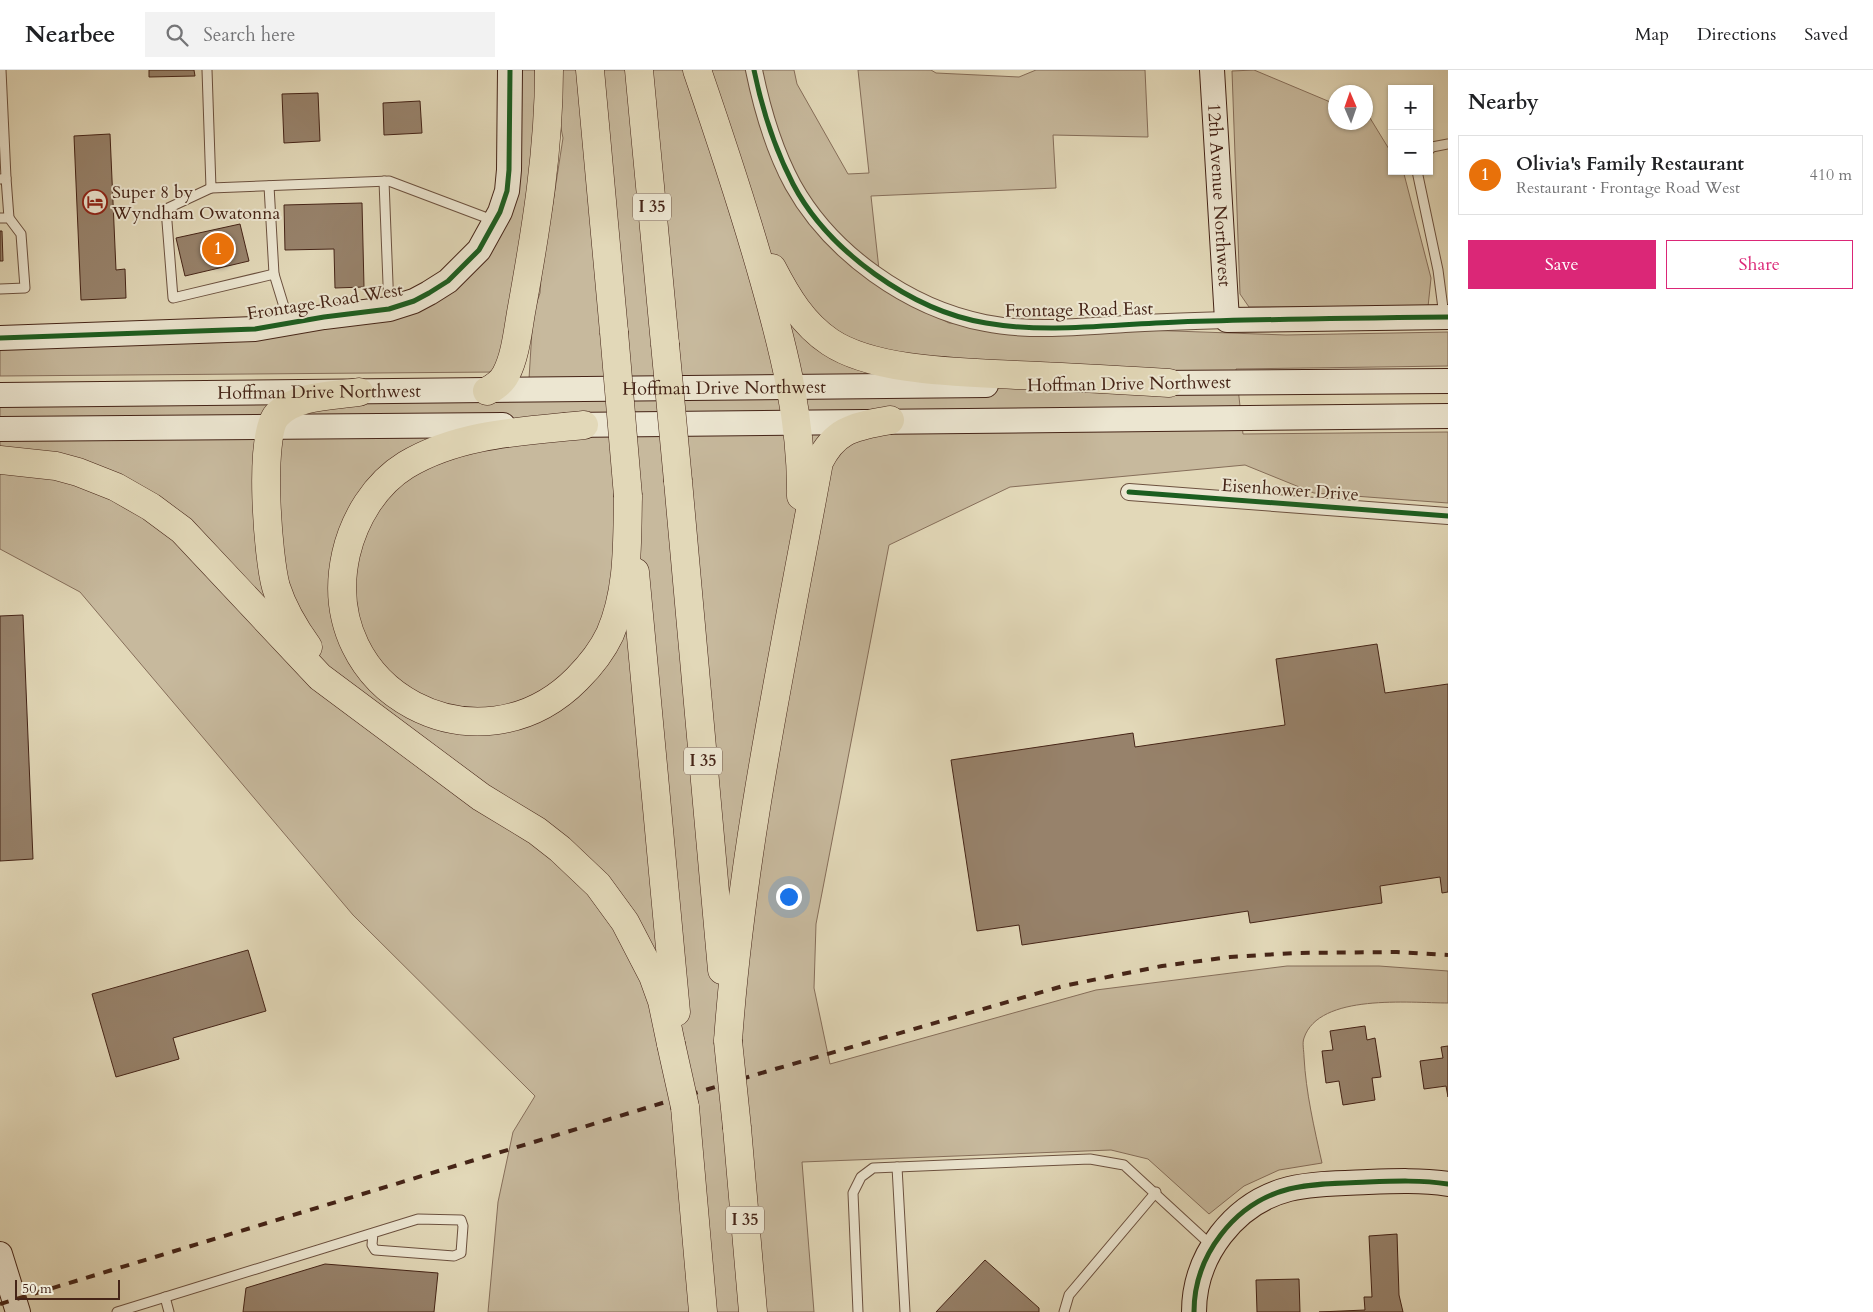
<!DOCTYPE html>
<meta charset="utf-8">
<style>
body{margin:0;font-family:Cardo,serif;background:#f2f2f2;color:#202124}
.controls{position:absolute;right:15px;top:15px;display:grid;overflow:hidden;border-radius:0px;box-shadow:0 1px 4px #0004}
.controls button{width:45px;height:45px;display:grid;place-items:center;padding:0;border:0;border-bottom:1px solid #e0e0e0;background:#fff;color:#202124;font:25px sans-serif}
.compass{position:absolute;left:1328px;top:15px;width:45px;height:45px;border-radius:50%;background:#fff;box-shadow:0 1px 4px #0004;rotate:358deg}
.scale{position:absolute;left:15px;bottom:12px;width:105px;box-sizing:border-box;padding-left:5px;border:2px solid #452417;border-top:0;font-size:14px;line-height:18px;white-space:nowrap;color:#452417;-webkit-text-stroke:4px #ece6d1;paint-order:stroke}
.you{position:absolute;left:788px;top:826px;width:18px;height:18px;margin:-12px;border:4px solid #fff;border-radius:50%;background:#1a73e8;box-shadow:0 0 0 8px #1a73e833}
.badge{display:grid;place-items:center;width:32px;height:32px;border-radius:50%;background:#db2777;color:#fff;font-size:16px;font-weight:700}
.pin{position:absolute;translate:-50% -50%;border:2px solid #fff;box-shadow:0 1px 5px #0006}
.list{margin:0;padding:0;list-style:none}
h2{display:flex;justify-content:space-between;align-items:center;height:65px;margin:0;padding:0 20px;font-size:21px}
h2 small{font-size:16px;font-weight:400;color:#757577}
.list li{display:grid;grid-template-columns:32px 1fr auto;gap:15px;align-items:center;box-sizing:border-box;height:80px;margin:0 10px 10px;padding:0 10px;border:1px solid #e0e0e0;border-radius:0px}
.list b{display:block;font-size:19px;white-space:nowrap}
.list p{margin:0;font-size:16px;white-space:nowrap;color:#757577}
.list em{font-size:16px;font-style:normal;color:#757577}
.actions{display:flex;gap:10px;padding:15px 20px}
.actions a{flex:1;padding:11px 0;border:1px solid #db2777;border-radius:0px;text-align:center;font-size:18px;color:#db2777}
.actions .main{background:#db2777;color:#fff}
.icon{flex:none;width:28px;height:28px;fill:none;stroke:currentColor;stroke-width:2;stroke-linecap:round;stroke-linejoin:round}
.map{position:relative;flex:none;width:1448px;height:1242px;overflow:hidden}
header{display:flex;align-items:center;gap:30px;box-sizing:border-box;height:70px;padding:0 25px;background:#fff;border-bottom:1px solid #e0e0e0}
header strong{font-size:24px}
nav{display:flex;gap:28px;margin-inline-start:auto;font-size:18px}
.search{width:350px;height:45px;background:#f2f2f2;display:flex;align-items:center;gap:12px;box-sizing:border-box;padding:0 18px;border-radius:0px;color:#757577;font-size:19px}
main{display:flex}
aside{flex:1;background:#fff}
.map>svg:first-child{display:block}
</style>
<header>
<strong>Nearbee</strong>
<div class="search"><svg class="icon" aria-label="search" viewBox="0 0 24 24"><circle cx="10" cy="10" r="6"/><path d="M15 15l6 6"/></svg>Search here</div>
<nav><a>Map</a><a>Directions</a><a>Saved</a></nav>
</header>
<main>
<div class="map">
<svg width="1448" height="1242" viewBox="0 0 1448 1242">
<rect width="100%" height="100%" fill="#e2d8b8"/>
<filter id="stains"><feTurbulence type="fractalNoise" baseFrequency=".004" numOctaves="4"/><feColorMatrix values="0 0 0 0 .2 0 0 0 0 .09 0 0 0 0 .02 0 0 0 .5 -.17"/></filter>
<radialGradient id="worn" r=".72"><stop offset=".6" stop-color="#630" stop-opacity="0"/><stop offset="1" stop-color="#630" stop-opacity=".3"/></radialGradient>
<g fill="#c7b99d" stroke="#866e5a">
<polygon points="519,0 535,0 539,85 534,182 496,302 0,306 0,278 265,269 325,257 483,191 510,149 517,85"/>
<path d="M549 0H794L797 14 848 104 869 103 858 0H931L936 3 1019 7 1036 0H1145L1148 67 1053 65 1056 118 871 126 881 218 949 253 1286 265 1448 262V296L1236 299 1243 364 1448 362V433L1314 423 1245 395 1010 417 889 475 816 854 814 918 830 994 1096 920 1287 896H1379L1448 901V933C1410 933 1319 923 1304 968 1302 973 1304 981 1304 987 1306 1023 1314 1057 1322 1093L1279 1100 1244 1116 1209 1144 1148 1089 1111 1080 802 1092 814 1242H488L498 1132 513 1062 535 1026 353 845 80 522 0 479V315L401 314 475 308 529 309 533 244 540 223 543 180 552 139 563 68Z"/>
<polygon points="1254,0 1335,34 1336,52 1366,52 1366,46 1370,48 1392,84 1392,101 1402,101 1404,104 1431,208 1428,237 1249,237 1240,224 1232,1"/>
</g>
<g fill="#97826b" stroke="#452417">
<polygon points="149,0 194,0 195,6 149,7"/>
<polygon points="318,23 320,71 284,73 282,24"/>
<polygon points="420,31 422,63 384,65 383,33"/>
<polygon points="110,64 116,200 125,199 126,228 81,230 74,66"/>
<polygon points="362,133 364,217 335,218 334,179 285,180 284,135"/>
<polygon points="240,154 249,191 185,206 176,168"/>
<polygon points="0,161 2,161 3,191 0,191"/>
<polygon points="23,545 33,789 0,791 0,546"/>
<polygon points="1377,574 1385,623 1448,614 1448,822 1442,823 1440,807 1380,816 1382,833 1250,853 1248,841 1022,875 1019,855 977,861 951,690 1133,663 1135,677 1285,655 1276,589"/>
<polygon points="248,880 266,941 173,968 179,989 116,1007 92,924"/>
<polygon points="1365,956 1367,970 1375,968 1381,1007 1372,1008 1375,1030 1343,1035 1339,1011 1326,1013 1322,981 1333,980 1330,961"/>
<polygon points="1448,976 1448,1027 1446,1016 1424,1019 1420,991 1443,988 1441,977"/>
<polygon points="1397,1164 1399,1225 1403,1242 1319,1242 1365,1240 1364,1227 1372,1227 1369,1166"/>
<polygon points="985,1190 1039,1238 1039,1242 936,1242"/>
<polygon points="325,1194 438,1203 434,1242 243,1242 246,1218"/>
<polygon points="1299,1209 1300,1242 1257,1242 1256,1210"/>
</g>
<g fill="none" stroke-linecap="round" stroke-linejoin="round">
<defs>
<g id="lane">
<polyline points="207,0 211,118 389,111 495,151"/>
<polyline points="1429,80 1432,77 1448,74"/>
<polyline points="1417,101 1438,200 1444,246"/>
<polyline points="6,108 9,148"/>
<polyline points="0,109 6,108 1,0"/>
<polyline points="384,111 389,239"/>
<polyline points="269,116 274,204 289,253"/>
<polyline points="211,118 166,139 173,228 274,204"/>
<polyline points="0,148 9,148 21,164 25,218 0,219"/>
<polyline points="897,1097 905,1242"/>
<polyline points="165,1227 169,1242"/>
<polyline points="117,1242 418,1149 461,1150 463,1156 461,1183 454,1186 375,1180 372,1175 373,1163"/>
<polyline points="858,1242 853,1123 861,1107 873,1098 1090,1089 1124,1095 1212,1176"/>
<polyline points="1064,1242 1069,1225 1156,1122"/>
</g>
<g id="street">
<path d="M754 0C762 39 774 80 793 115 831 183 908 238 985 253 1030 262 1079 257 1125 254 1159 252 1193 251 1227 250"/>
<polyline points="1129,422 1448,446"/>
</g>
<g id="secondary">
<path id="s1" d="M1212 0 1227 250 1448 247"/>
<polyline points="0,268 255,259 324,247 389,239 414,231 429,223 448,211 479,180 500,142 507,121 509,100 510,0"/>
<polyline points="1152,313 1448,311"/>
<path id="s2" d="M0 325 986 315"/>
<polyline points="567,355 1448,346"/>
<polyline points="0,359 503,355"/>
<polyline points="0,1184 18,1242"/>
<path d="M1194 1242C1194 1186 1234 1133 1289 1119 1314 1113 1343 1113 1368 1112 1395 1111 1422 1110 1448 1114"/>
</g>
<g id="highway">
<polyline points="590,0 614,262"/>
<polyline points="639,0 665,274"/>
<path d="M697 0C721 70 744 139 764 210 784 281 802 351 801 426"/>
<path d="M772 198C787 227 803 254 830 272 875 302 963 302 1016 305 1067 307 1118 310 1169 313"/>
<path d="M487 321C495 317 502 312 506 304 516 285 518 258 522 237 536 159 549 80 549 0"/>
<path d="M584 355C525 361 459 363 406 395 375 414 354 449 346 484 315 623 480 707 577 609 590 596 602 581 610 564 629 520 627 473 628 426"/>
<polyline points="0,390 56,396 78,402 116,417 151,437 182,460 320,607 481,727 537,761 560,779 598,815 625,852 653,906 662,931 671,974"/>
<polyline points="678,411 722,900"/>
<polyline points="635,502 676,942"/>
<path d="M308 577C295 559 283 539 276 517 268 489 258 365 277 345 296 325 332 326 359 322"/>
<path d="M728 971C742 776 784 584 819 392 836 358 855 357 890 350"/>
<polyline points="685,1037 703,1242"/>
<polyline points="737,1058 753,1242"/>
</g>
</defs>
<use href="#lane" stroke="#6c513f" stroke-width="11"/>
<use href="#street" stroke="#6c513f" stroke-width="18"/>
<use href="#secondary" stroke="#452417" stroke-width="26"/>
<use href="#highway" stroke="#452417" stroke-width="29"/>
<use href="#lane" stroke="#ece6d1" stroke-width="9"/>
<use href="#street" stroke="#ece6d1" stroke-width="16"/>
<use href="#secondary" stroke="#ece6d1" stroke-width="24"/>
<use href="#highway" stroke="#e2d8b8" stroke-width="28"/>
<polyline stroke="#452417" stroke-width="4" stroke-dasharray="9 9" stroke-linecap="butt" points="0,1234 758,1004 1063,916 1162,896 1230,887 1295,883 1397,882 1448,885"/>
<defs>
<g id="highway-bridge">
<polyline points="614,262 628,426"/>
<polyline points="665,274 678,411"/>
<polyline points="728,971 737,1058"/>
<polyline points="671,974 685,1037"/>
</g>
</defs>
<use href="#highway-bridge" stroke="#452417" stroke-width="29" stroke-linecap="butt"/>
<use href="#highway-bridge" stroke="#e2d8b8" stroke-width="28"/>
<defs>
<g id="cycleway">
<path d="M754 0C762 39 775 79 793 114 828 181 912 241 986 253 1049 264 1114 254 1178 252 1268 249 1358 248 1448 247"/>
<polyline points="0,268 255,259 324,247 389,239 414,231 429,223 448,211 479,180 500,142 507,121 509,100 510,0"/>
<polyline points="1129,422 1448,446"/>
<path d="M1194 1242C1194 1186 1234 1133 1289 1119 1314 1113 1343 1113 1368 1112 1395 1111 1422 1110 1448 1114"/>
</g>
</defs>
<use href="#cycleway" stroke="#ece6d1" stroke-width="8"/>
<use href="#cycleway" stroke="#1b5e20" stroke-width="5"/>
</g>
<defs>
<symbol id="hotel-ring" viewBox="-11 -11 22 22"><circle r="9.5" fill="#ece6d1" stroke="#8f2418" stroke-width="1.5"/><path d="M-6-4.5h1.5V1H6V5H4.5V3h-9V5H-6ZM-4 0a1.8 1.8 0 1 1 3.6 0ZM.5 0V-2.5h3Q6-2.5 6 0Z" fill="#8f2418"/></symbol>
</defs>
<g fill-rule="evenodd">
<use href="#hotel-ring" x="81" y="118" width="28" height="28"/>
</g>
<g text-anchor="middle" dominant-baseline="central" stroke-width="4" stroke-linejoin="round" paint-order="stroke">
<g fill="#ece6d1" stroke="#775e4f" stroke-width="1">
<rect x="633" y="123.5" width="38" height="27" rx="4"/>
<rect x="684" y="677.5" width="38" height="27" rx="4"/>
<rect x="726" y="1136.5" width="38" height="27" rx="4"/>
</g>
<g font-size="16" font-weight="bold" fill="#452417">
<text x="652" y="137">I 35</text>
<text x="703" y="691">I 35</text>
<text x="745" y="1150">I 35</text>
</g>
<g font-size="18" fill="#452417" stroke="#ece6d1" text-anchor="start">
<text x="112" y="122">Super 8 by<tspan x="112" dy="21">Wyndham Owatonna</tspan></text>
</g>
<g font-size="18" fill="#452417" stroke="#ece6d1">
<text stroke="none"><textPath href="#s1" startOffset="125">12th Avenue Northwest</textPath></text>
<text transform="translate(325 232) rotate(-9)">Frontage Road West</text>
<text transform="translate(1079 240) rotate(-1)">Frontage Road East</text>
<text transform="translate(1129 314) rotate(-1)">Hoffman Drive Northwest</text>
<text stroke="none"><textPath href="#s2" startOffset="724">Hoffman Drive Northwest</textPath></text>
<text stroke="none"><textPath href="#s2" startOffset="319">Hoffman Drive Northwest</textPath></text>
<text transform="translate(1290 420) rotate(4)">Eisenhower Drive</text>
</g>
</g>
<rect width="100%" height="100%" filter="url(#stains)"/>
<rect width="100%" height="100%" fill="url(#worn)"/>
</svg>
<div class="controls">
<button>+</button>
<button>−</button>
</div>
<svg class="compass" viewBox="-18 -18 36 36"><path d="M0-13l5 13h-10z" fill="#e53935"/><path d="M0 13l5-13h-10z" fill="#757577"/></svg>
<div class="scale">50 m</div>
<div class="you"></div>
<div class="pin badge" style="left:218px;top:179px;background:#e8710a">1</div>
</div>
<aside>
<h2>Nearby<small></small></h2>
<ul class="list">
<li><span class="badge" style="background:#e8710a">1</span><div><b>Olivia's Family Restaurant</b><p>Restaurant · Frontage Road West</p></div><em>410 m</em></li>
</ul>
<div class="actions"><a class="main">Save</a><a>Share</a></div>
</aside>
</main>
